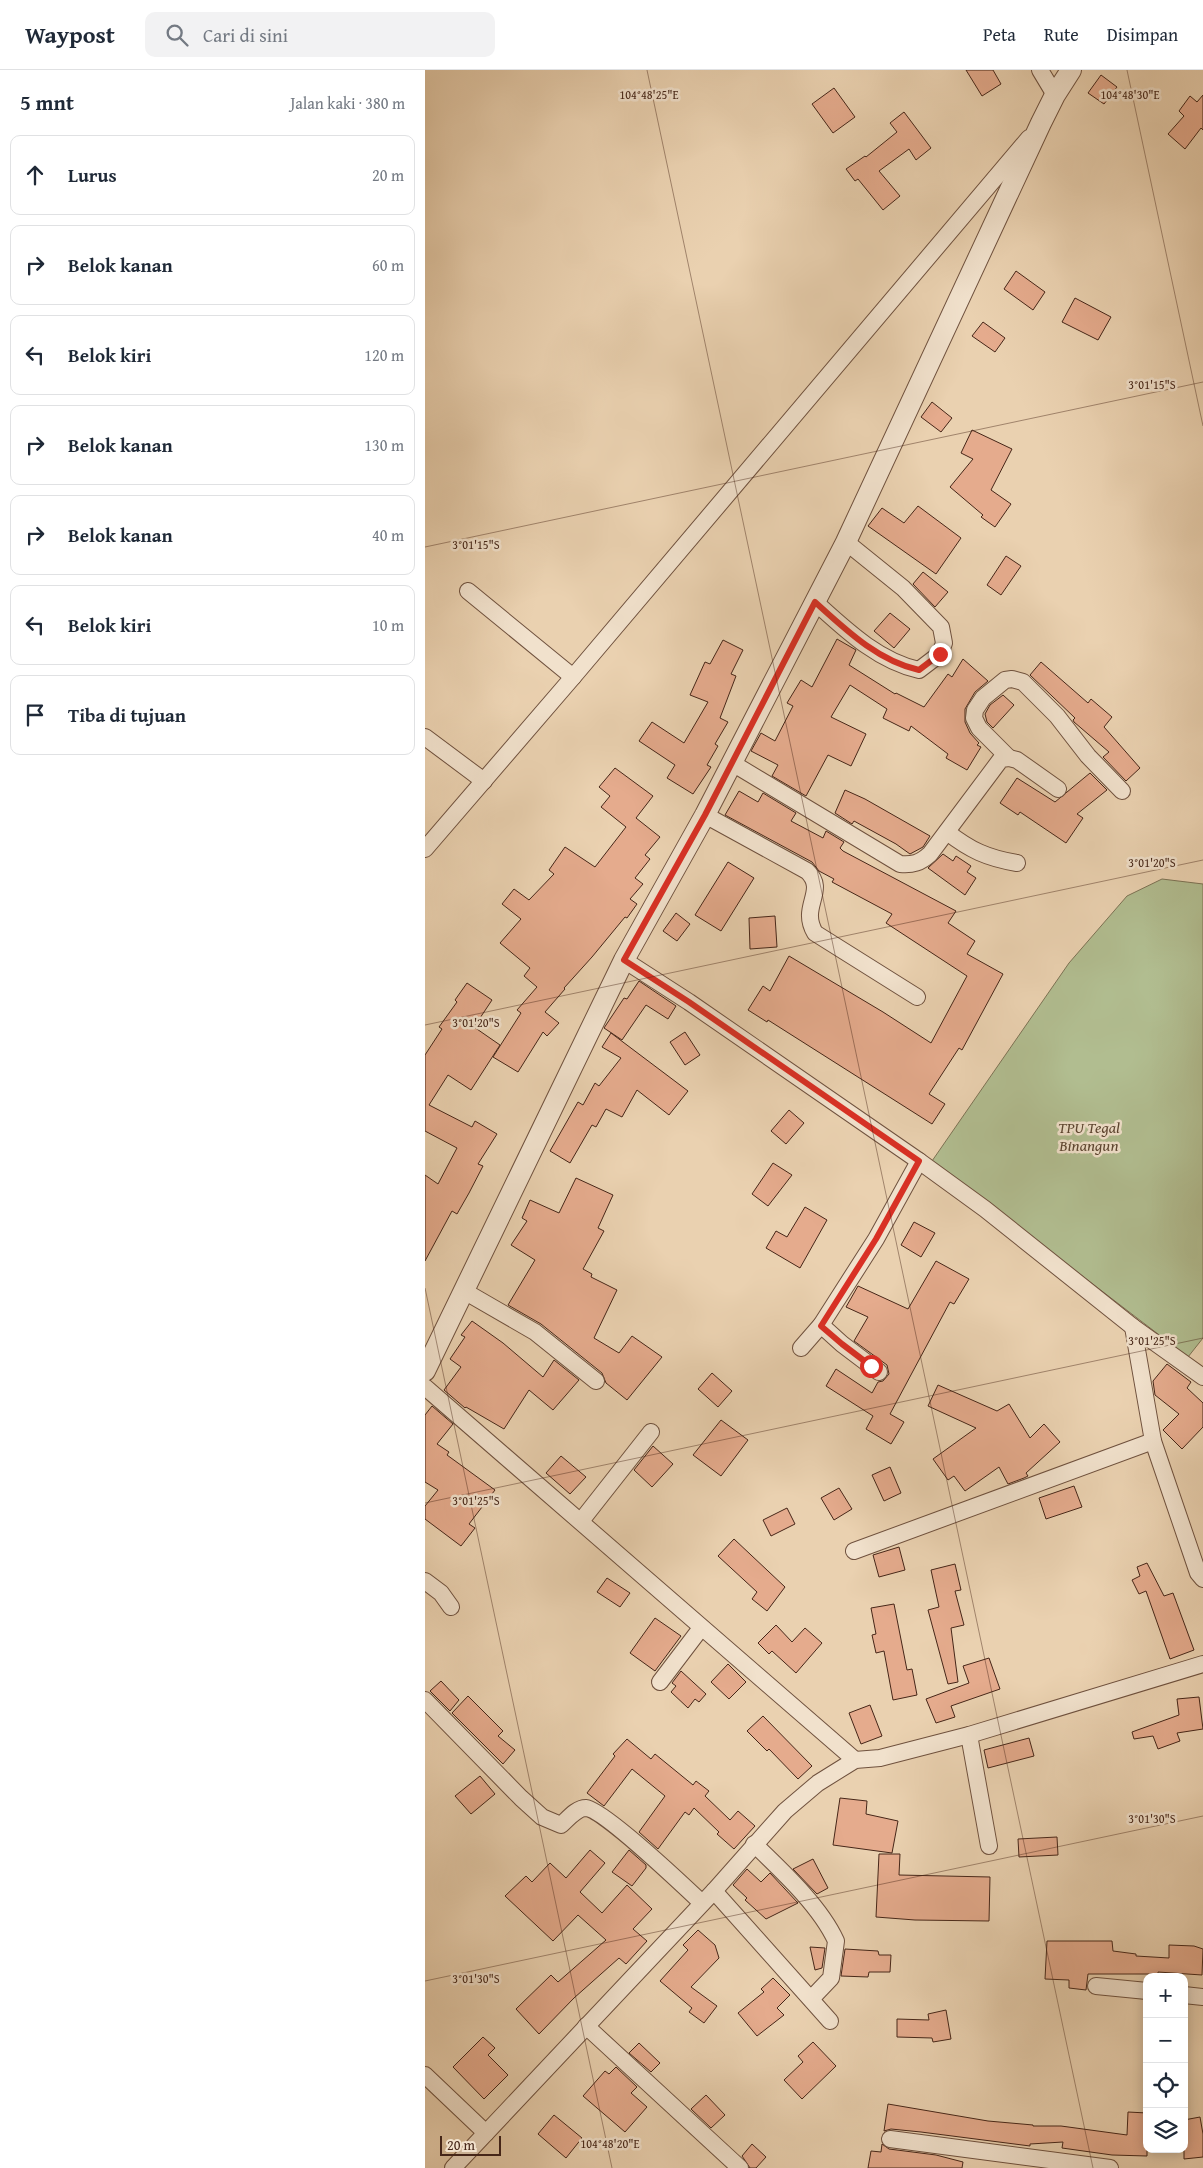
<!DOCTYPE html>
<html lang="id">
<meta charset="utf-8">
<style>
body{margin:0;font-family:"Gentium Book Plus",serif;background:#f2f2f3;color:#1f2937}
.controls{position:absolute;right:15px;bottom:15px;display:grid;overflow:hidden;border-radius:10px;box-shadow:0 2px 12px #0003}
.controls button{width:45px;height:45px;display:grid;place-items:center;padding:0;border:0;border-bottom:1px solid #e0e1e3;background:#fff;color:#1f2937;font:25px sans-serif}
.scale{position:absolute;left:15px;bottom:12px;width:61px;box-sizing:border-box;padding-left:5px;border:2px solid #462618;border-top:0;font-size:14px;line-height:18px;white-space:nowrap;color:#462618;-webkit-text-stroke:4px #f1e1cc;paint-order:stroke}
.stop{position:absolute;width:15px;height:15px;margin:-11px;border:4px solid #d93025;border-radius:50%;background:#fff}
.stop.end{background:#d93025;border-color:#fff;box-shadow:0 1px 5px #0008}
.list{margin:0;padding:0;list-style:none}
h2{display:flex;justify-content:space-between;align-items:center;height:65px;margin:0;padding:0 20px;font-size:21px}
h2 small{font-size:16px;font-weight:400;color:#747a83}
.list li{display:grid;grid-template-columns:32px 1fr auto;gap:15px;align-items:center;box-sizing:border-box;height:80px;margin:0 10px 10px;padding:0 10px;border:1px solid #e0e1e3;border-radius:10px}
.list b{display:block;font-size:19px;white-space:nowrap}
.list em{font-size:16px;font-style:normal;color:#747a83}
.icon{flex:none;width:28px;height:28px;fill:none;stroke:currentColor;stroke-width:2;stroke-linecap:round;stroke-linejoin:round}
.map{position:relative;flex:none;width:778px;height:2098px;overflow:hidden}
header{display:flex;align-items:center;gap:30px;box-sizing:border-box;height:70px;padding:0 25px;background:#fff;border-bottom:1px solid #e0e1e3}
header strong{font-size:24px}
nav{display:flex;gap:28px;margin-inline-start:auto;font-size:18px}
.search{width:350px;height:45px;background:#f2f2f3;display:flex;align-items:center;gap:12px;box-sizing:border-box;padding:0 18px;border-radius:10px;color:#747a83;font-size:19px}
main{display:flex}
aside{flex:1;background:#fff}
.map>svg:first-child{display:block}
</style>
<header>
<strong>Waypost</strong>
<div class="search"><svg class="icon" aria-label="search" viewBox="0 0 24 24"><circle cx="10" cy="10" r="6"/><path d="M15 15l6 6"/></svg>Cari di sini</div>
<nav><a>Peta</a><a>Rute</a><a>Disimpan</a></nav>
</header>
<main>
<aside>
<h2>5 mnt<small>Jalan kaki · 380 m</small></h2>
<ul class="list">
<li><svg class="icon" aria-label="ahead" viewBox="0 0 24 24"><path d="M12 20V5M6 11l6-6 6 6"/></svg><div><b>Lurus</b></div><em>20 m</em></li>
<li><svg class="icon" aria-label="right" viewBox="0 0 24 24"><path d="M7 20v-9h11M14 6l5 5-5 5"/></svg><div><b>Belok kanan</b></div><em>60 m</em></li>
<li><svg class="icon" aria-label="left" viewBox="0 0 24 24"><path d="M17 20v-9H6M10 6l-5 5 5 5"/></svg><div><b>Belok kiri</b></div><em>120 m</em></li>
<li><svg class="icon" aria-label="right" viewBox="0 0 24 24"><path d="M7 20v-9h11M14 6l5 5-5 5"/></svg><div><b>Belok kanan</b></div><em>130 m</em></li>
<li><svg class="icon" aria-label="right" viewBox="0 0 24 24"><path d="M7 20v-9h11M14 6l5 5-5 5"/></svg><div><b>Belok kanan</b></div><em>40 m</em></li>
<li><svg class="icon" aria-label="left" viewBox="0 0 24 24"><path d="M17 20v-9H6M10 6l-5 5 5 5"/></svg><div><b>Belok kiri</b></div><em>10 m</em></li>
<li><svg class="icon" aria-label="arrive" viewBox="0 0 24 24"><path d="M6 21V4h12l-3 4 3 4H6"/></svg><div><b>Tiba di tujuan</b></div></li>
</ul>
</aside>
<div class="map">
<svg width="778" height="2098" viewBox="0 0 778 2098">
<rect width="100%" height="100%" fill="#ead1b0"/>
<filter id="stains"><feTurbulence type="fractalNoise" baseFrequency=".004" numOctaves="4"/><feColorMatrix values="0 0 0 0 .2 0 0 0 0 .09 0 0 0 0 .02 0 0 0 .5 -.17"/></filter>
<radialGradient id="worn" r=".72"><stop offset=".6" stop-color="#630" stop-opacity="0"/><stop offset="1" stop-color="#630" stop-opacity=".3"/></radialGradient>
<polygon fill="#b1bd90" stroke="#7c7254" points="737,809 778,814 778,1268 763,1287 507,1091 644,893 702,826"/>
<g fill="#e5ab8d" stroke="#462618">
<polygon points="541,0 568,0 576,14 557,26"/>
<polygon points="676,5 692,17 679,34 663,23"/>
<polygon points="409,18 430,47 408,63 387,34"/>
<polygon points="778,25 778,60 776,58 760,79 743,64 759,46 754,41 765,26 772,32"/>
<polygon points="479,42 506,78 491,90 484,79 454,101 475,126 458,140 433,109 430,111 421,99 440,86 441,87 472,62 465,53"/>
<polygon points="591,201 620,222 608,240 579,219"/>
<polygon points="650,228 686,247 673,270 637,252"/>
<polygon points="558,252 580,268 570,282 547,266"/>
<polygon points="507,332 527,348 516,362 496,347"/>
<polygon points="547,360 587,379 566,420 586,434 570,457 556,447 558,445 525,417 548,389 536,383"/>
<polygon points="493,436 536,468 511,504 443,456 457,438 479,453"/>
<polygon points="581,486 596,496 576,525 562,515"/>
<polygon points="498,502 523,522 510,537 488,514"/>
<polygon points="465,543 485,559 469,578 449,561"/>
<polygon points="412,569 431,580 424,595 470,624 471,623 499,637 523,604 527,607 538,589 563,611 550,622 540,639 540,652 545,663 554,673 552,675 556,677 542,700 521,688 523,684 486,656 484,661 458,648 462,639 425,615 406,647 441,664 426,696 403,685 381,726 347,706 353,695 326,681 336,663 350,671 368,636 362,633 376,610 387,617"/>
<polygon points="298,570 318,580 306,604 311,606 295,648 303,652 290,674 293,676 282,695 286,697 268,724 242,708 250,695 214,671 227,652 259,673 283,632 265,625 280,592 285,594"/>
<polygon points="616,592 663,633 666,629 687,647 679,657 715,698 701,711 678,687 684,682 649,652 648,650 650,648 605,605"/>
<polygon points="578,625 589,635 568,658 562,652 560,644 565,635"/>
<polygon points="190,698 228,726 211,748 235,767 220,785 225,789 210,808 218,814 205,829 212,834 202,848 200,847 167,887 139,918 140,919 120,942 134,953 122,966 118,962 93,1002 68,987 96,943 92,940 112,917 99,906 105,898 75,873 96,849 77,834 89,819 104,830 129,804 124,800 140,777 170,797 201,757 176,737 185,726 174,717"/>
<polygon points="665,703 682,720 652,744 658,748 641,773 595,742 593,745 575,733 592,708 630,732"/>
<polygon points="420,720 440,729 505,766 498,777 485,784 471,774 429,751 427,754 410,743"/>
<polygon points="314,721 333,732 338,723 371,743 366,751 398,768 401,761 419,772 415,778 418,781 531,841 523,853 550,871 542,884 578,904 537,980 534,978 504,1024 520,1034 507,1054 343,950 342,952 323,940 338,916 345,921 364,886 458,942 506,973 542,906 461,853 467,844 407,812 409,809 394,801 387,792 300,745"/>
<polygon points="518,784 528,791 531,786 546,796 542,802 551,808 540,825 503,798"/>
<polygon points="303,792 329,808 296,861 270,845"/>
<polygon points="251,843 265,854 252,871 238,861"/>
<polygon points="350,846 352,877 325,879 324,848"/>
<polygon points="214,911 251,936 243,949 221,935 197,970 179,958 199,928 202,929"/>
<polygon points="42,913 67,930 49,957 75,975 46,1020 23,1005 4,1035 47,1057 50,1051 72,1064 53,1094 58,1096 44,1123 32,1144 27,1141 0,1191 0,1105 13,1114 32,1078 0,1061 0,985 17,959 14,957 32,932 30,930"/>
<polygon points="260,962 275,985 260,995 245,972"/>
<polygon points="186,963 263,1021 244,1045 212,1020 197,1047 181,1039 171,1057 167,1055 145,1093 125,1081 153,1032 158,1035 170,1013 174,1016 196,988 177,977"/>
<polygon points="364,1040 379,1053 361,1074 346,1061"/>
<polygon points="348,1093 367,1105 343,1136 327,1124"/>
<polygon points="151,1108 188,1125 173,1158 179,1161 158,1199 167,1204 166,1207 192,1220 169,1268 194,1283 207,1266 237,1287 202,1330 181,1313 177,1303 116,1254 83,1235 110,1190 86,1175 102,1151 97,1148 105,1130 134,1143"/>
<polygon points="380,1137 402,1150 375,1198 341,1178 351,1161 362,1167"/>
<polygon points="489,1152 510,1163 496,1187 476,1175"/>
<polygon points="511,1191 544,1209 529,1234 525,1232 465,1344 479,1352 466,1374 441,1359 448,1346 401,1316 411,1299 447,1323 453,1312 458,1311 464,1304 462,1295 429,1271 443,1247 421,1237 433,1216 483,1239"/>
<polygon points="47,1251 78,1273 118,1307 129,1290 154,1310 128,1340 104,1320 79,1359 41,1337 40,1338 19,1320 36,1297 25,1289 40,1267 36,1265"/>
<polygon points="742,1294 766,1312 762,1318 778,1333 778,1357 757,1379 738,1360 754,1344 730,1325 728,1311"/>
<polygon points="287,1303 307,1321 293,1337 273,1319"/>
<polygon points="513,1315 572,1341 584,1334 605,1368 619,1354 635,1372 601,1403 603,1406 599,1408 583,1414 574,1397 540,1421 529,1406 523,1410 508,1389 551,1358 503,1336"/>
<polygon points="7,1336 28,1354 12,1374 24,1382 22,1385 70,1420 44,1454 50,1458 36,1476 0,1449 0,1436 13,1420 0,1412 0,1345"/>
<polygon points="296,1350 323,1370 296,1406 268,1385"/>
<polygon points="228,1376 248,1394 227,1417 209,1400"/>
<polygon points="136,1386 161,1407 145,1424 121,1403"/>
<polygon points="465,1397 476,1423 459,1431 447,1405"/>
<polygon points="649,1416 657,1437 621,1449 614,1428"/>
<polygon points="414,1418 427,1439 409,1450 396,1428"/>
<polygon points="362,1438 370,1454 346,1466 338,1450"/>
<polygon points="309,1469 360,1517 342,1541 327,1529 332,1522 293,1486"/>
<polygon points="474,1477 480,1500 454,1507 448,1485"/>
<polygon points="722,1493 739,1526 748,1523 769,1580 745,1589 721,1521 714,1524 707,1510 715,1506 712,1497"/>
<polygon points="530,1494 536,1520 530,1521 539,1555 526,1558 533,1612 523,1614 503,1540 514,1537 506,1500"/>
<polygon points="182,1508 205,1523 195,1537 172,1522"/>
<polygon points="469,1534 482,1600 487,1599 492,1625 468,1630 459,1581 451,1583 447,1565 451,1564 446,1538"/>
<polygon points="230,1548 256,1566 230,1601 205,1583"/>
<polygon points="351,1555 367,1572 380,1558 397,1573 371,1603 347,1581 344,1584 333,1573"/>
<polygon points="564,1588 575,1619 526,1636 530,1647 511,1653 501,1629 544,1613 538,1596"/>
<polygon points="303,1594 321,1612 304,1629 286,1612"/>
<polygon points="256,1601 281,1624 274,1632 270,1629 263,1638 246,1622 251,1616 247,1613"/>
<polygon points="16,1611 34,1630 25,1641 5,1621"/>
<polygon points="43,1626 78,1661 73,1666 90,1680 78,1694 27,1643"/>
<polygon points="774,1627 778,1659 752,1663 755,1671 733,1679 728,1666 709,1669 707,1662 754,1645 752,1629"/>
<polygon points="445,1635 457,1666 436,1674 424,1643"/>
<polygon points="338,1646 387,1696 373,1709 344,1679 342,1681 322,1661"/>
<polygon points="604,1668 609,1686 563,1698 559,1680"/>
<polygon points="202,1669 226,1689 230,1684 268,1715 271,1711 284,1721 280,1726 305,1750 313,1741 330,1756 309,1779 292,1764 294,1762 269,1738 264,1745 260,1742 233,1779 214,1762 240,1726 207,1699 179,1736 162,1723 190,1686 188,1684"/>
<polygon points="55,1706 70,1724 46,1744 30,1726"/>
<polygon points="415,1728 442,1731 441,1744 473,1751 467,1783 408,1775"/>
<polygon points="632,1767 633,1785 594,1787 593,1769"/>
<polygon points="165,1780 180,1793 155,1822 177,1843 202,1815 227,1839 208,1859 222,1871 201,1894 194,1888 149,1928 114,1964 91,1939 126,1905 133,1912 181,1870 153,1845 128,1871 80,1826 101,1806 107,1812 125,1793 141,1808"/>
<polygon points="204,1780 221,1795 221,1798 207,1816 187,1802"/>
<polygon points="454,1784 475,1784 474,1805 565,1807 564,1851 490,1850 451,1847"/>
<polygon points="388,1789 403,1818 392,1824 368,1799"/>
<polygon points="322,1799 336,1812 345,1803 373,1833 341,1849 320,1830 322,1828 308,1815"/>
<polygon points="273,1860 290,1875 294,1888 266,1917 292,1936 279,1953 264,1942 267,1938 235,1911 263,1880 258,1875"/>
<polygon points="622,1871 687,1871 688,1881 711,1884 711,1886 744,1888 744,1875 769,1876 778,1879 777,1905 733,1902 733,1904 663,1904 661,1920 644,1918 644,1910 620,1909"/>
<polygon points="385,1877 400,1878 397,1898 390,1900"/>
<polygon points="420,1879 453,1881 454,1885 466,1885 465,1902 444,1902 443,1907 416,1906"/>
<polygon points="348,1908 365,1925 352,1938 359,1945 332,1966 313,1943 339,1922 336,1919"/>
<polygon points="521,1940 526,1969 508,1972 507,1968 472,1967 472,1949 504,1950 503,1944"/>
<polygon points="58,1967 70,1978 63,1985 83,2005 59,2029 28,1997"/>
<polygon points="388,1972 411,1996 377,2029 359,2010 378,1992 373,1986"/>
<polygon points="214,1973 235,1993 226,2002 204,1983"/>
<polygon points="191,1997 212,2017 206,2023 222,2037 200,2062 158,2026 180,2001 184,2004"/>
<polygon points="281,2025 300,2045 286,2058 266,2039"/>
<polygon points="463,2034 563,2051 608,2055 608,2056 636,2056 702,2065 703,2042 722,2043 722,2086 687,2085 637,2078 638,2072 605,2074 605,2076 496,2062 466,2059 459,2061"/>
<polygon points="129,2045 157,2068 141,2088 113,2064"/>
<polygon points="775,2047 778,2064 778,2087 759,2089 759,2050"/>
<polygon points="327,2074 341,2087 331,2098 325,2098 317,2086"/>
<polygon points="457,2074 464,2079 511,2085 538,2092 537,2098 443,2098 446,2081 456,2082"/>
</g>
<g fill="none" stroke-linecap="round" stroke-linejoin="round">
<defs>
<g id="minor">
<polyline points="615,0 630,25"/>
<polyline points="43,521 148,607"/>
<path d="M390 532C421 560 453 591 494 600L515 584 519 573 516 557 478 518 421 472"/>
<polyline points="0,667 59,711"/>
<polyline points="584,688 554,658 549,648 550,640 558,628 580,610 587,609 598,612 632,646 663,686 697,721"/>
<path d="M307 693 475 794C488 795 495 793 505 784L576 689 584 688 592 690 633 719"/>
<path d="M280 745 382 801C403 821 374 836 390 863L492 927"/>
<path d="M522 762C545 780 562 788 592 793"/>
<polyline points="0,779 148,607 604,68"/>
<polyline points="199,890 264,932 494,1091 560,1139 708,1257 778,1307"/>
<polyline points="39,1221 110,1262 171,1311"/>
<polyline points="396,1255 417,1274 454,1302"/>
<polyline points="708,1257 728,1371 773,1503 778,1509"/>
<polyline points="376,1278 396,1255 451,1169 494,1091"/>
<polyline points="0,1317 430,1690"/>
<polyline points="156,1451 226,1362"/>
<polyline points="429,1481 728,1371"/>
<polyline points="0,1511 16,1523 26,1537"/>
<polyline points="235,1612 276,1558"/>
<path d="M0 1630 96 1728 117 1747 136 1755C143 1749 151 1738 161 1738 178 1739 260 1817 277 1833"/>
<polyline points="544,1665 564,1776"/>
<path d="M329 1774C357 1801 395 1836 411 1871L406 1908 386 1929"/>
<polyline points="289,1821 405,1951"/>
<polyline points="671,1916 722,1921"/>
<polyline points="759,1925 778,1927"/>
<polyline points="161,1956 315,2098"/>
<polyline points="0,2005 61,2063"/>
<polyline points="465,2069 685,2098"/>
<polyline points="28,2098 289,1821 360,1741 393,1713 430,1690 455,1688 544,1665 778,1594"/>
</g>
<polyline id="tertiary" points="0,1301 199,890 280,745 421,472 616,53 630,25 646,0"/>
</defs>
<use href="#minor" stroke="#6f513e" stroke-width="18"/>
<use href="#tertiary" stroke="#6f513e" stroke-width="22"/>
<use href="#minor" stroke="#f1e1cc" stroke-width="16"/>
<use href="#tertiary" stroke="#f1e1cc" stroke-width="20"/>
</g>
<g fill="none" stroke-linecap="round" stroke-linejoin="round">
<path stroke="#d93025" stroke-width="6" d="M446 1296 417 1274 396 1256 451 1169 494 1091 264 932 199 890 280 745 390 532C421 560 453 591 494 600L515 584"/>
</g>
<path fill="none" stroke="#462618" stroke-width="1" stroke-opacity="0.45" d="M222 0 668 2098M702 0 778 356M0 477 778 312M0 955 778 790M0 1218 187 2098M0 1433 778 1268M0 1911 778 1746"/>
<g text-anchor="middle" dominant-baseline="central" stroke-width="5" stroke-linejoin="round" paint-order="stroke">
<g font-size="16" font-style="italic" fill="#5b4430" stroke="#f1e1cc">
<text x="664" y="1057">TPU Tegal<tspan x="664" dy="18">Binangun</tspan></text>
</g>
</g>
<g font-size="12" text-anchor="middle" fill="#462618" stroke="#f1e1cc" stroke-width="5" stroke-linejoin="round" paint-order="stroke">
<text x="224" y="29">104°48'25"E</text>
<text x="705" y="29">104°48'30"E</text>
<text x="727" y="319">3°01'15"S</text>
<text x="51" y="479">3°01'15"S</text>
<text x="727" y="797">3°01'20"S</text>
<text x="51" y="957">3°01'20"S</text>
<text x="727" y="1275">3°01'25"S</text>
<text x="51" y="1435">3°01'25"S</text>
<text x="727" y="1753">3°01'30"S</text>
<text x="51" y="1913">3°01'30"S</text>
<text x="185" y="2078">104°48'20"E</text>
</g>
<rect width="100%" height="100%" filter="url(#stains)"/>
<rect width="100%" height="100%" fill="url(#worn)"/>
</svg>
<div class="controls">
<button>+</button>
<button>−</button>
<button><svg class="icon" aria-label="locate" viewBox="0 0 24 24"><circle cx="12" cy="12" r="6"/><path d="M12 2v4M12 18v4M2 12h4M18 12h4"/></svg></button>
<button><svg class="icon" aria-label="layers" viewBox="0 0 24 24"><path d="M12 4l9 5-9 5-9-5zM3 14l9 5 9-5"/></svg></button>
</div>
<div class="scale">20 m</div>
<div class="stop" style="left:446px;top:1296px"></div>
<div class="stop end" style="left:515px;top:584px"></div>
</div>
</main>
